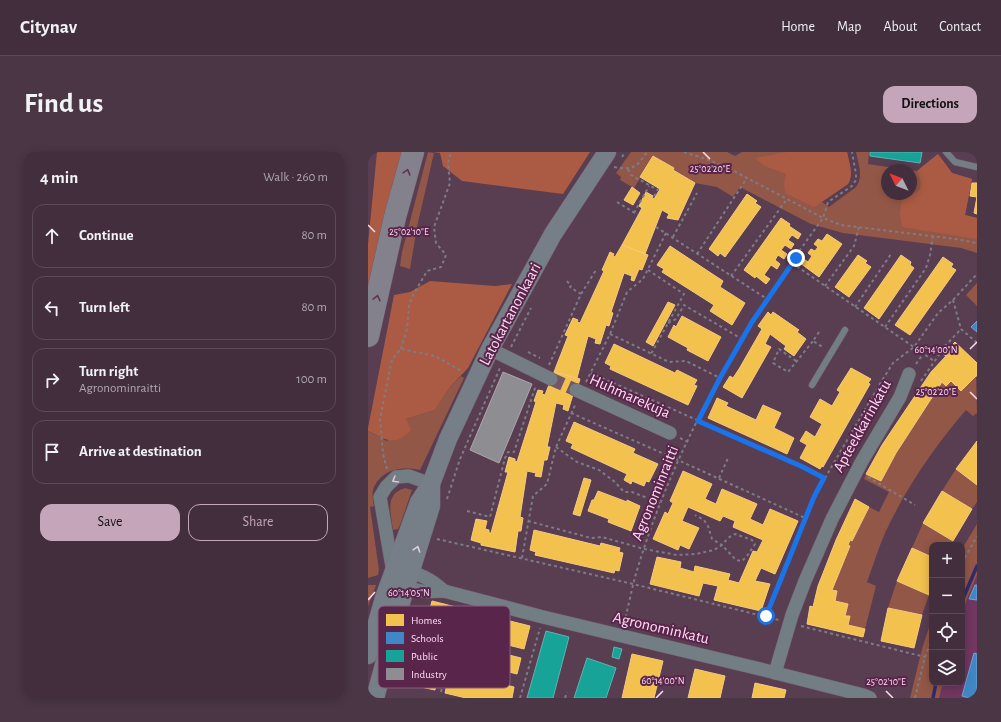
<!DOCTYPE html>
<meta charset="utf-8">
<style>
body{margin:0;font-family:"Alegreya Sans",sans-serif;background:#4a3644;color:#f1f3f6}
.controls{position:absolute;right:12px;bottom:12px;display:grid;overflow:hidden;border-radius:8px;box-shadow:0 2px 10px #0003}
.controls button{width:36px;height:36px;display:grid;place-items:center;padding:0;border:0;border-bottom:1px solid #5b4a57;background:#432e3d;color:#f1f3f6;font:20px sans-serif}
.compass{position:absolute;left:513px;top:12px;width:36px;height:36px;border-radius:50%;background:#432e3d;box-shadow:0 2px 10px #0003;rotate:312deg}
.stop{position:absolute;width:12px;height:12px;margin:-9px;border:3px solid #1a73e8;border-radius:50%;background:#fff}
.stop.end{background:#1a73e8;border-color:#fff;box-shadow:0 1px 4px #0008}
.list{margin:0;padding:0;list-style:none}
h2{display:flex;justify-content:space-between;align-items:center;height:52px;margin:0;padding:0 16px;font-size:17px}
h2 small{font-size:13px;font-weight:400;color:#afa8b0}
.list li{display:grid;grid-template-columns:26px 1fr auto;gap:12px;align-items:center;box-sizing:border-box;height:64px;margin:0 8px 8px;padding:0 8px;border:1px solid #5b4a57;border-radius:12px}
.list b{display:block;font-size:15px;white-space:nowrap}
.list p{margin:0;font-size:13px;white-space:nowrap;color:#afa8b0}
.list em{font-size:13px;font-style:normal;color:#afa8b0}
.actions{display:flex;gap:8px;padding:12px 16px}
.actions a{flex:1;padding:9px 0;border:1px solid #c5a5ba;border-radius:12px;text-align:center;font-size:14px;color:#c5a5ba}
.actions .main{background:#c5a5ba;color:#111}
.icon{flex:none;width:22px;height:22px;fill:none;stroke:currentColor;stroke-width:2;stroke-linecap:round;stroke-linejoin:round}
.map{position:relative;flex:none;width:609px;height:546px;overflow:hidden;border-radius:12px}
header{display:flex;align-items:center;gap:24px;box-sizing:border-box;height:56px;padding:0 20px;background:#432e3d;border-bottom:1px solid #5b4a57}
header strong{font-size:19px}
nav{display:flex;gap:22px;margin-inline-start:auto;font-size:14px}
.intro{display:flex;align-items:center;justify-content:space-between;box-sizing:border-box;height:96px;padding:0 24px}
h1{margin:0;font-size:28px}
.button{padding:10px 18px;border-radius:12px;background:#c5a5ba;color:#111;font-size:14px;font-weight:700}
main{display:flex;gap:24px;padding:0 24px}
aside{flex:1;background:#432e3d;border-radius:12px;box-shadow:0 2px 10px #0003}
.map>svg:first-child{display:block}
</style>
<header>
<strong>Citynav</strong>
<nav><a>Home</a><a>Map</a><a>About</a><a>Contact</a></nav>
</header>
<div class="intro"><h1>Find us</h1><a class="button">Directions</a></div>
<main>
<aside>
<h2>4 min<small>Walk · 260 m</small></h2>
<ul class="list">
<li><svg class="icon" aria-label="ahead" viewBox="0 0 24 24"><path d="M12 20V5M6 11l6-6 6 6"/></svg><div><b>Continue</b></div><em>80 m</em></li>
<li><svg class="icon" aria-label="left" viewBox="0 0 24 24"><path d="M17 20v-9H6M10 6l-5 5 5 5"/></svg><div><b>Turn left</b></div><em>80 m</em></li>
<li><svg class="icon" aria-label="right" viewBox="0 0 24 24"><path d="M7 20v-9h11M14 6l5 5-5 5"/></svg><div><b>Turn right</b><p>Agronominraitti</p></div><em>100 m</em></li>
<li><svg class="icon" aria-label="arrive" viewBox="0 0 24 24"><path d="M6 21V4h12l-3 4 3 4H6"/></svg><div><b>Arrive at destination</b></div></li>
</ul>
<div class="actions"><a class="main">Save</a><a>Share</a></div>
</aside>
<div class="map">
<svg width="609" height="546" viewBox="0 0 609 546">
<rect width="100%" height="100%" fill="#593d51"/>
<polygon fill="#703760" points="609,415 609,546 564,546 567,531 594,531 594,449"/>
<g fill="#935747">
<polygon points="60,0 66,1 49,75 42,117 32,114 34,100"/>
<path d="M263 0H359L367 4 374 0H479C481 11 486 22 480 32L454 50 461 55 488 35C496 24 490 11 488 0H501L500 12 541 18H519V42H543V18L549 19 570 2 584 21 604 27 597 63 609 66V101L593 96 475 81 443 72 372 35 365 45 349 35 327 31 305 18 306 16 286 4 266 36 252 28 253 25 248 21Z"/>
<polygon points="609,131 609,154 598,143"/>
<path d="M93 224 96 226 52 318C34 314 12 317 5 338 4 343 5 349 6 354L2 355 11 418 10 423 0 426V279L19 289 38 267 67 258 83 234Z"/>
<path d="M608 224 609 261 605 264 598 258C566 295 538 336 517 381 510 397 505 414 499 430L508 434 497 477 480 473 482 465 477 464 480 452 467 449 469 439 464 438 482 388 484 389 501 355 511 360 521 340 496 327 498 322 513 329 528 301 574 230 583 229 593 239Z"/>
<polygon points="588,317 609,333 609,350 604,357 574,339"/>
<path d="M37 336 44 338 32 373 30 377 25 378C23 361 16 342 37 336Z"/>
<polygon points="555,371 585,389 583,393 564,393 564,405 544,396"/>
<polygon points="609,372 609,423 599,447 594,462 594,397"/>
<polygon points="529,429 561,443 554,463 520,456"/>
<polygon points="0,433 8,433 0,454"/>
<polygon points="564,466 564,531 575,531 571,546 542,546 554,497"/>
</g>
<g fill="#ab5b43">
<polygon points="9,0 35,0 0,148 0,92"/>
<polygon points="65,0 222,0 195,42 94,29 75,14 72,1"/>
<path d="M419 0H479C481 11 486 22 480 32L446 55 417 41 416 32 418 22 397 14 387 6Z"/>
<polygon points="570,2 584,21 604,27 597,63 609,66 609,87 534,75 532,62 534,47 541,45 552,38 553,30 549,19"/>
<path d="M62 129 127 134 144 132 100 216 83 234 67 258 38 267 43 278C27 295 18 288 0 279V276L26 143 42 140Z"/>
</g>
<g fill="#f2c14e" stroke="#f6c980">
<polygon points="285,4 306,16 305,18 327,31 310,68 299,66 301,62 294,58 277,102 254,93 274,56 271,54 278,40 285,44 284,46 286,47 292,37 272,25"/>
<polygon points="604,31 609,31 609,62 606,61 609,45 602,44"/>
<polygon points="264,35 272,41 265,53 256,48"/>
<polygon points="379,42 389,49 387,51 393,55 357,105 352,101 350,104 341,97"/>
<polygon points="413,66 422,72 421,74 433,82 430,87 424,83 420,88 426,92 423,97 417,93 413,98 419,102 416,107 410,103 407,108 412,112 409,117 403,113 396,123 402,127 398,132 388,124 387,126 376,118"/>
<polygon points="459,82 474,92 451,125 432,111 436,107 440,110 444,104 440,101 443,97 447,99 450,95 446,92 450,87 454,89"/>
<polygon points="254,93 280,103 274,118 271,117 266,129 263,128 264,124 256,121 243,160 245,161 241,174 238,173 232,192 227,191 228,187 220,184 209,226 186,220 200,184 197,183 205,166 210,168 209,170 212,171 236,119 234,118 242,100 246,102 245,104 247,105"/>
<polygon points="302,94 355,129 352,135 377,151 364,173 342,159 346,153 294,120 296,117 289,113"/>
<polygon points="490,103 499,109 497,111 503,115 481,145 467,135"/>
<polygon points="533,103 543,110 542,113 546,116 511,167 496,156"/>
<polygon points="575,105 585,112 583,115 588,118 542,183 527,173"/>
<polygon points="300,150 307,153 285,194 278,190"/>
<polygon points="400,160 403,163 405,160 431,178 429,180 438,187 426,204 416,197 418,194 402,182 397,192 403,195 374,246 355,235 362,224 365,226 371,217 394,177 390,174"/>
<polygon points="314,164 353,185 340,209 319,198 320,196 300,185 306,173 308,175"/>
<polygon points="587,190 609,211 609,224 608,224 593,239 583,229 578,234 563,220 578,204 575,202"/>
<polygon points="246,192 307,221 309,218 329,228 326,233 329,234 320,253 242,217 243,214 237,211"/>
<polygon points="483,216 503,227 500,231 502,232 455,315 454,314 452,317 432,306 439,293 432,289 438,279 447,285 454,272 442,265 452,247 464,254 472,240 469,238"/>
<polygon points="186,220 212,227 208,240 206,239 200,259 195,257 196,253 188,251 179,295 182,295 179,308 176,308 173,325 167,324 168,321 159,319 152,365 155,366 153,379 150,379 147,400 113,393 113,391 103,388 108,367 119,369 117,377 121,378 121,381 123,381 140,320 137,320 141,305 147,307 147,309 149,310 168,250 166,249 170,238 175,239 174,242 177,243"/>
<polygon points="563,220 574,230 528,301 513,329 498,322 514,293"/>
<polygon points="349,246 360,251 358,254 388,268 395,253 413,261 406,276 426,286 419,302 340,266"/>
<polygon points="206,270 267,297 265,301 290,312 281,330 278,329 276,334 264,329 263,332 256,328 259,322 203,296 205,292 198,289"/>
<polygon points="609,289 609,333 588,317"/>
<polygon points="315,319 344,332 337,347 348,352 354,337 389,352 382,367 395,373 402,357 430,369 407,422 393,416 387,429 402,432 393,459 346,448 350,434 335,431 331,444 282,432 289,405 313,410 312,416 326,420 327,414 362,422 360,428 371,431 385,399 389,400 395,388 365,375 367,369 355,364 352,369 320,355 314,369 331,376 321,397 312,393 310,398 285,387 297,360 300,362 305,351 302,349"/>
<polygon points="216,326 223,328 212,364 205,362"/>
<polygon points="230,339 259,350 259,348 272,354 263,379 240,370 241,367 220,359 224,348 226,348"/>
<polygon points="574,339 604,357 585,389 555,371"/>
<polygon points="487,347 501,355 484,389 482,388 480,393 482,394 464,438 469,439 467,449 480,452 477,464 482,464 480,473 497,477 495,485 439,472 442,454 445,455 450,434 468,388"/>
<polygon points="166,378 232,394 233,391 252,396 251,400 255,401 251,419 247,418 246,421 167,403 168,400 162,398"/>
<polygon points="544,396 564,405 564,436 561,443 529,429"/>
<polygon points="64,449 88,455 67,538 43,533"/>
<polygon points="520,456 554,463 546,496 513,489"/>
<polygon points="98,458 162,474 156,497 92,481"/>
<polygon points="133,501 153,506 149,522 129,517"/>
<polygon points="264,502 295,509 286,546 254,546"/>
<polygon points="327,517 357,524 352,546 320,546"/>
<polygon points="82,519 146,535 144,546 98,546 77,541"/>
<polygon points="387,531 418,538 416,546 384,546"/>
</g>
<g fill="#3f88c5" stroke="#79a2d3">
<polygon points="609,169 609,180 603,175"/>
<polygon points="607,433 609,433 609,448 601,447"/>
<polygon points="606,501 609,502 609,546 601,546 594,544"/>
</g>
<g fill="#17a398" stroke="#5db4b3">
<polygon points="502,0 554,0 552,11 502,4"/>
<polygon points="178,479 201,485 185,546 159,546"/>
<polygon points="246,495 254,497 251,507 244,505"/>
<polygon points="219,506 248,516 238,546 206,546"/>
</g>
<polygon fill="#8d8d92" stroke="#afa5af" points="135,220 164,232 131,311 102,298"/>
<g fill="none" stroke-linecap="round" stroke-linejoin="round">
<g stroke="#302b6f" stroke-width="3.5">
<polyline points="594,449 609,414"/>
<polyline points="565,546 568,531"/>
</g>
<polyline stroke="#725569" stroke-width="13" stroke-dasharray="13 6" stroke-linecap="butt" points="183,227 208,238"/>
<defs>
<g id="lane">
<polyline points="578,0 587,10 609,15"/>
<polyline points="444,233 477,178"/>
</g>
<g id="street">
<polyline points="122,197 183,227"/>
<polyline points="208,238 302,281"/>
<polyline points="25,420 12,345 18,335 28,325 41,324 63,332"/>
<path d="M35 421C51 419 65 429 76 439"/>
<path d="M32 429C44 441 61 440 76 439L175 465 396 518 495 543 502 546"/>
<polyline points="407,521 424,463 437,429 464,367 494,309 532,245 541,222"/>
</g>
<g id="secondary">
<polyline points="0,503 16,446 51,350 63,332 80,287 122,197 185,82 239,0"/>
<polyline points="7,546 31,457 63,354 63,332"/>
</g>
<polyline id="highway" points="0,184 27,65 45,0"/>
</defs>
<use href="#lane" stroke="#745c6d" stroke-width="7"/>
<use href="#street" stroke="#745c6d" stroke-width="14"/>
<use href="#secondary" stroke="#745c6d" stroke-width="19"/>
<use href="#highway" stroke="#745c6d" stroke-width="23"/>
<g stroke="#7d7c86" stroke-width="2" stroke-dasharray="3 3" stroke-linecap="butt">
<polyline points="316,0 341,8 366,19 455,66 473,73 587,87 609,91"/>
<polyline points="254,5 257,0"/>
<path d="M246 15C266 18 268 16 279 0"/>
<polyline points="260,17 263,23 290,38 285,46"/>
<polyline points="249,50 270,63"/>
<polyline points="266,61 281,34"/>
<polyline points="288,75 399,147"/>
<polyline points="305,85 329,41"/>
<polyline points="329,102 379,26"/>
<polyline points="424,111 566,209"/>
<polyline points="280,118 316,142 283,202"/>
<polyline points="363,124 419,47"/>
<polyline points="199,129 203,134 202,135 213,142"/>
<polyline points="457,134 486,94 491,75"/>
<polyline points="585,148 593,177 609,191"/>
<polyline points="487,155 523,102"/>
<polyline points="300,171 308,167 316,153 374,187"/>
<polyline points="517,175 558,116 562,103 565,84"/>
<polyline points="451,180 445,189 456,196"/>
<polyline points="242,182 301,210 318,209 352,226"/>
<polyline points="143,195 163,156"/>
<polyline points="33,197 39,177 41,154 44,145 59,119 73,115 78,103 68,91 66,75 82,31 80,11 83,0"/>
<polyline points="160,200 172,206"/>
<polyline points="428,209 411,197 405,211 420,220 445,189"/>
<polyline points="548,212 555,202"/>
<polyline points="181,213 213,142 228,118"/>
<polyline points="223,221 435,315 456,326"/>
<polyline points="553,229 577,194 593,177"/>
<polyline points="218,230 242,182 259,140 275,127 298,81"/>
<polyline points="203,261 310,308 437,366"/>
<polyline points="312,286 320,290"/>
<polyline points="188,295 209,310 231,318 247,330 256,340 264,340 292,351"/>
<polyline points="19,317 15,302 12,267 24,207 33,197 67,204 95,220"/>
<polyline points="500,325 547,353"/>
<polyline points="351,326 360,306"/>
<polyline points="79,347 92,307 132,216"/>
<polyline points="99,359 122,365 137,306 140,300 146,300 168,233"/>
<polyline points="160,369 223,386 234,385 276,397 309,403 328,402 346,398 354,393 368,408 374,409 379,404 387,392 384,388 367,382 360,386 354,393 344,387 340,374 336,368 327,363"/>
<polyline points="69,387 265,432 411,468"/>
<polyline points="154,406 165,344 179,332 188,295 208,251"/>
<polyline points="594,411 609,384"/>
<polyline points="398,464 446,345 513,230 525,211 546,195 570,161 585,148 609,122"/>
<path d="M256 471C261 453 264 434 270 415 308 290 378 171 455 66L460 50 484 34 488 28V22L484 0"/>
<polyline points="433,474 557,505"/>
<polyline points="87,484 137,497"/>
<polyline points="81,509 130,521"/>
<polyline points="73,540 94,456"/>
<polyline points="152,546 172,476"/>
<polyline points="197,546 199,540"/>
<polyline points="547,546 557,505 564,486"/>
</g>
<use href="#lane" stroke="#727d84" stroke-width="6"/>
<use href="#street" stroke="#727d84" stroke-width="13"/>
<use href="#secondary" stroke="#767e87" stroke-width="18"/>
<use href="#highway" stroke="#83828c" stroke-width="22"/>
</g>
<defs><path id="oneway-chevron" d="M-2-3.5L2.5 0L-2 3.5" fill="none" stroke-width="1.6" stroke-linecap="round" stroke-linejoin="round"/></defs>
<g stroke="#603355">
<use href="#oneway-chevron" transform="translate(39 20) rotate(-74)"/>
<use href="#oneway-chevron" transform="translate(9 146) rotate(-77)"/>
</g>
<use stroke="#dcc5d7" href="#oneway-chevron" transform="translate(27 328) rotate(149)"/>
<use stroke="#e4cadd" href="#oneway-chevron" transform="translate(49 397) rotate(-72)"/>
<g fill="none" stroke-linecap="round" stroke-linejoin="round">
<polyline stroke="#1a73e8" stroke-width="5" points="398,464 446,345 456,326 435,315 330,269 352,226 384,170 428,106"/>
</g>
<path fill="none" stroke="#ffddf3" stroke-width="1.5" d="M335 0 342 7M0 73 7 80M602 197 609 190M602 240 609 247M0 448 7 440M518 539 525 546M288 546 295 539"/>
<g text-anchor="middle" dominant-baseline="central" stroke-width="4" stroke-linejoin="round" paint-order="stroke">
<g font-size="16" fill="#ffddf3" stroke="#5a254b">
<text transform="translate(142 162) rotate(-62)">Latokartanonkaari</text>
<text transform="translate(262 244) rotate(24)">Huhmarekuja</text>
<text transform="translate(494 274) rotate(-61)">Apteekkarinkatu</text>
<text transform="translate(287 341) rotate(-68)">Agronominraitti</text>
<text transform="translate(293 476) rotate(13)">Agronominkatu</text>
</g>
</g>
<rect x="10" y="454" width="132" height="82" rx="6" fill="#5a254b" stroke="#8c5c7d" stroke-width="1"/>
<rect x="18" y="462" width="18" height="12" fill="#f2c14e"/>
<rect x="18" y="480" width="18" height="12" fill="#3f88c5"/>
<rect x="18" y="498" width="18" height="12" fill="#17a398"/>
<rect x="18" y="516" width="18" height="12" fill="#8d8d92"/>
<g font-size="11" fill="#ffddf3">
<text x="43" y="472">Homes</text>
<text x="43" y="490">Schools</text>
<text x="43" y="508">Public</text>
<text x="43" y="526">Industry</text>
</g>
<g font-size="10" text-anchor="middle" fill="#ffddf3" stroke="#5a254b" stroke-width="4" stroke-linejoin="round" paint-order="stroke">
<text x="342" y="20">25°02'20"E</text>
<text x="41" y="83">25°02'10"E</text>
<text x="568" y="201">60°14'00"N</text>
<text x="568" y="243">25°02'20"E</text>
<text x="41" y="444">60°14'05"N</text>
<text x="295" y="532">60°14'00"N</text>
<text x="518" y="533">25°02'10"E</text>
</g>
</svg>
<div class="controls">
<button>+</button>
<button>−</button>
<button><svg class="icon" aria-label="locate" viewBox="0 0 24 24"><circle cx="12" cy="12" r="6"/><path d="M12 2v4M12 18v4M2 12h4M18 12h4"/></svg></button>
<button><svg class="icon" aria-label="layers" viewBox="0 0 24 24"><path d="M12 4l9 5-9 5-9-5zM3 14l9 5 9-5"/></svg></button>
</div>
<svg class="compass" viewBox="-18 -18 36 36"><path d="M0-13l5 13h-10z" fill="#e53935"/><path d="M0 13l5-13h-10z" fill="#afa8b0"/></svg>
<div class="stop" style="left:398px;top:464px"></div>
<div class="stop end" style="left:428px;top:106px"></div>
</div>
</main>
